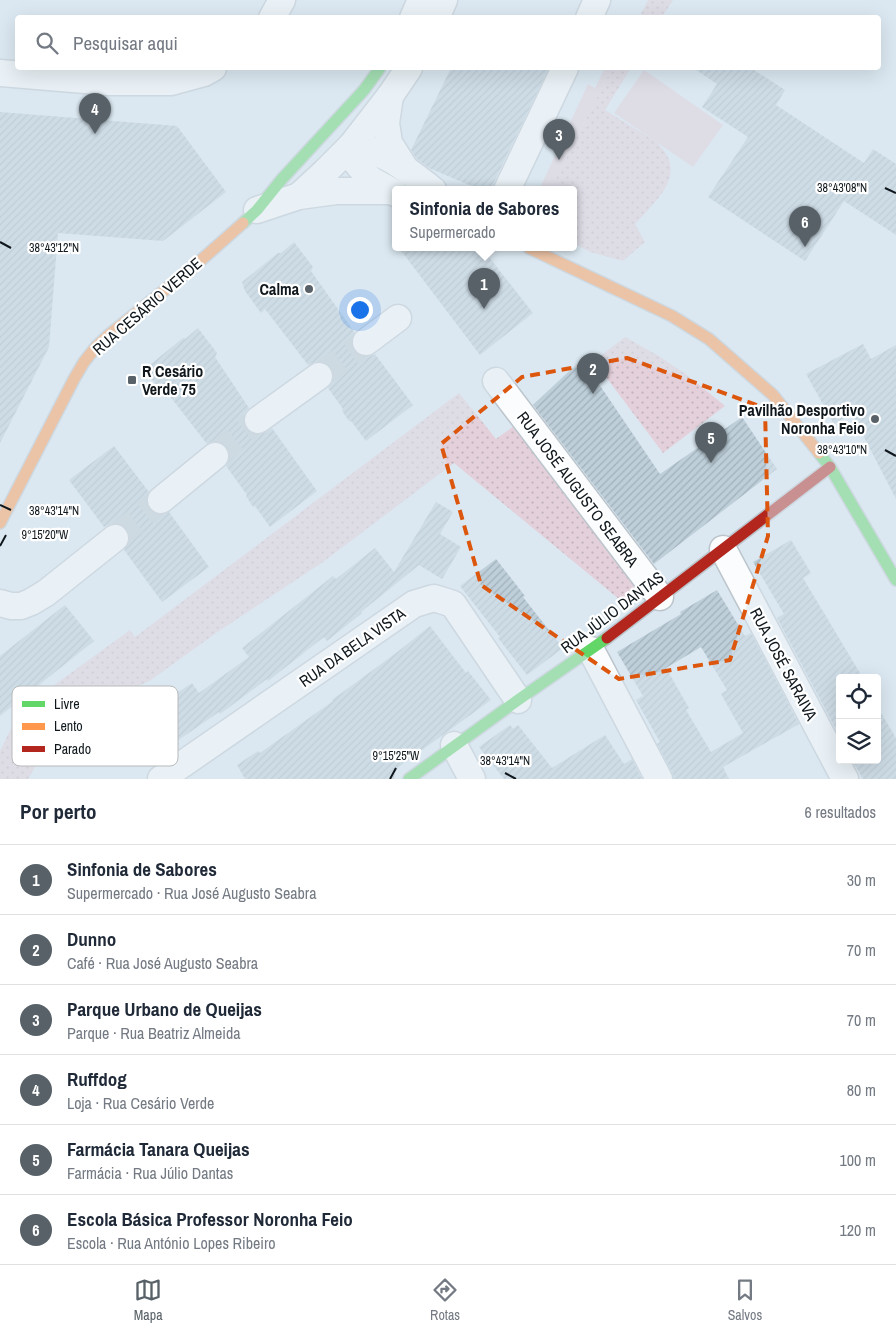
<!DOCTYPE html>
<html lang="pt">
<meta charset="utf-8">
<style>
body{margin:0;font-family:"Archivo Narrow",sans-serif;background:#f2f2f3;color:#1f2937}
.controls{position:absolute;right:15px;bottom:15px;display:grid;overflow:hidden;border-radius:5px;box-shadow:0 5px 20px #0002}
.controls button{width:45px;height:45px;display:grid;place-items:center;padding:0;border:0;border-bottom:1px solid #e0e1e3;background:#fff;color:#1f2937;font:25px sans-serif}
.you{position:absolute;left:359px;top:309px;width:18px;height:18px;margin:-12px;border:4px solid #fff;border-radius:50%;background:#1a73e8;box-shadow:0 0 0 8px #1a73e833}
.badge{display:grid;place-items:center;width:32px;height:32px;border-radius:50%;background:#576167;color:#fff;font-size:16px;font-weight:700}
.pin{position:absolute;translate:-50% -41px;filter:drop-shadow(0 1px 2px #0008)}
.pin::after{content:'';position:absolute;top:26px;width:18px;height:15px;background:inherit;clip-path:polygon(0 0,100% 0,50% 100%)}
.popup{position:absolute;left:392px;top:186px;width:185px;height:65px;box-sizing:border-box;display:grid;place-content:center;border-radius:5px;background:#fff;filter:drop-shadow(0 1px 4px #0005);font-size:16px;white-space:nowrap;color:#747a83}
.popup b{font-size:19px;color:#1f2937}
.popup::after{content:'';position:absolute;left:50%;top:100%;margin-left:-10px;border:10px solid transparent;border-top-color:#fff}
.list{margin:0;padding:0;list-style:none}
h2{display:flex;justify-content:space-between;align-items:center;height:65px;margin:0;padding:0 20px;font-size:21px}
h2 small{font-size:16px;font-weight:400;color:#747a83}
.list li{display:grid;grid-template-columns:32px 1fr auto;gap:15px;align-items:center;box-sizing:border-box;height:70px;padding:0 20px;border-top:1px solid #e0e1e3}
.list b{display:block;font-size:19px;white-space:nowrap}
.list p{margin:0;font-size:16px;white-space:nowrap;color:#747a83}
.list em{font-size:16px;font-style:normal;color:#747a83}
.icon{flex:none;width:28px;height:28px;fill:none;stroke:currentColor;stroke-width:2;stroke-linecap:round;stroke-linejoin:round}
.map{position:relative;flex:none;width:896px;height:779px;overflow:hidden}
.search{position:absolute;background:#fff;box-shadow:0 5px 20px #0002;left:15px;right:15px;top:15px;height:55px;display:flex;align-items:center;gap:12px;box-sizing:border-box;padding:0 18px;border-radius:5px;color:#747a83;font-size:19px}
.sheet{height:485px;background:#fff}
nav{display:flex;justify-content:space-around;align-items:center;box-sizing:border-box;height:70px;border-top:1px solid #e0e1e3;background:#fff;font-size:14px;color:#747a83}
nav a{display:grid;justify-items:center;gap:2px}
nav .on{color:#576167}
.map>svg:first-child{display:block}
</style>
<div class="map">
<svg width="896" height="779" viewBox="0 0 896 779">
<defs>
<pattern id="grass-dots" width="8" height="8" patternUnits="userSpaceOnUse" patternTransform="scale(1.25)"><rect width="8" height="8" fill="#e3d0da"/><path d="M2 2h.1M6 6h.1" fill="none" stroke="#c2b2bb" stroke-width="1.8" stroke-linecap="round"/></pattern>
<pattern id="building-hatch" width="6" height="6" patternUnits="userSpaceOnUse" patternTransform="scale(1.25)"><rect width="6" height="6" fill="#becfda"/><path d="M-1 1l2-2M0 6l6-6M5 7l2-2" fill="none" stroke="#a2b1bb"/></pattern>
</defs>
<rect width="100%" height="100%" fill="#dbe8f1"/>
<g fill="url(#grass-dots)">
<polygon points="648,0 673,0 662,17 639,18"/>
<path d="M612 68H631L605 110 655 141C691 173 657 199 635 224L645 242 623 261 590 252 573 243V190H550Z"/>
<polygon points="625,337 659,356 687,375 725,406 663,453 594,361"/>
<polygon points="459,393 496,439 521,421 641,583 625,604 454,463 323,562 219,631 151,680 103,704 63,736 41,757 28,779 0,779 0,751 20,710 130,630 135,637"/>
</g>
<g fill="#e3d0da">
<polygon points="605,68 612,68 550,190 539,190 588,84 595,88"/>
<polygon points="644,70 723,125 693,167 614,113"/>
</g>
<g fill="url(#building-hatch)" fill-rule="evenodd">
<polygon points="451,68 549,68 493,184 492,190 481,190 429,168 416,158 411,150"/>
<polygon points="693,68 751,68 785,90 776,105 864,163 873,149 896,164 896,235 844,201 805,261 708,197 748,137 702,107 717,84"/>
<polygon points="0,112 177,126 226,192 163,241 58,233 49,347 0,443"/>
<polygon points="294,242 313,267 311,271 355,333 352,337 351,343 354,351 361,356 368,357 375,354 413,405 366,441 351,421 349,421 342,411 343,409 328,388 332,383 334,375 331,367 325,362 318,361 308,365 265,309 261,313 245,291 242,282 278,253 281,253"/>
<polygon points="399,248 482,248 533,313 480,355"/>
<polygon points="198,328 217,353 215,357 249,408 244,414 243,421 246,428 251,433 259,435 266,432 272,428 317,491 270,527 255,506 253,507 246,496 247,495 226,466 229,461 230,454 227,447 220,442 213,441 207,444 169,395 166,398 150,377 146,368 183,338 185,339"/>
<polygon points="863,344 871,359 896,345 896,499 852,414 834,424 806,374"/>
<polygon points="582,359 660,474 742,417 777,469 654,564 533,405"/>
<polygon points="114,446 149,492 147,495 146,502 149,509 156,514 163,515 169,512 209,567 162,602 124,550 129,543 130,535 127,529 121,524 113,523 104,527 69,480"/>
<polygon points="436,502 453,512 440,534 461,547 442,579 419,565 361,612 362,613 327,641 324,637 268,681 267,679 220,714 219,712 177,741 179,744 155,760 133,727 170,702 168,699 192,683 199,693 249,657 242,648 333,576 336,579 375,548 394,572"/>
<polygon points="791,540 811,573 803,578 863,678 840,678 840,737 777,618 784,614 753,562"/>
<polygon points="496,559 525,596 523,597 563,648 527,675 498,638 500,637 460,586"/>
<path d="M717 590 745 636 751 633 799 724 723 767 729 779H674L672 772 657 744 660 742 636 700 643 696 617 652 681 614 680 612ZM701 647 727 690 721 694 743 733 711 752 686 710 689 708 666 668Z"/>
<polygon points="65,605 94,641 0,716 0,656"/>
<polygon points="430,626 466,673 468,671 491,700 400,766 395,772 394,779 245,779 237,765 258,751 260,753 333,701 332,700 396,653"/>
<polygon points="881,713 896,738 896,779 863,779 852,760 877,760 877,715"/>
<polygon points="510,725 513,729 518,725 552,768 605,735 624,764 632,759 642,779 504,779 479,747"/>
</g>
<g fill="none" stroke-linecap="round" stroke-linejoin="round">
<g stroke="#bdc9d1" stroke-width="26" stroke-dasharray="26 13" stroke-linecap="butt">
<polyline points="319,376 366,342"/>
<polyline points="215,456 258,420"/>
<polyline points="115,538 161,500"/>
</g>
<defs>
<g id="street">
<polyline points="272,18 282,0"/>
<polyline points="413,18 421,0"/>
<polyline points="436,18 444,0"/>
<polyline points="589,18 597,0"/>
<polyline points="0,73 109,82 171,82 204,73 213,68"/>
<polyline points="390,96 386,123 389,143 404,167"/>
<path d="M352 145C383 150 409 171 433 190"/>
<polyline points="352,145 355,161 370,179 395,193"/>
<polyline points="507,190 565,68"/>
<polyline points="299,196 336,191 391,191"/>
<polyline points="257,210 299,196 325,172 352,145 390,96 409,68"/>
<polyline points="366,342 398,318"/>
<polyline points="496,381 660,597"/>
<polyline points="258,420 319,376"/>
<polyline points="161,500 215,456"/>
<polyline points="723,549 845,779"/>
<polyline points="0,603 11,606 21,606 31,602 46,593 115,538"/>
<polyline points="591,650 659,779"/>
<polyline points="454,745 472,779"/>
<polyline points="161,779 414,604 434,598 453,604 518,700"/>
</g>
<g id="fast">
<polyline points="243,223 257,210 282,179 364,90 380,68"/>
<polyline points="819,453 830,467 896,580"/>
<polyline points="409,779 518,700 607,638"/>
</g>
<g id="slow">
<polyline points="529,248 672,316 709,339 773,395 819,453"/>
<polyline points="0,523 74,379 84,362 96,347 110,334 191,269 243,223"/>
</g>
<polyline id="jam" points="607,638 830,467"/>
</defs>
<use href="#street" stroke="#bcc5cc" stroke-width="29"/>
<use href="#fast" stroke="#bcc5cc" stroke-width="14"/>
<use href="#slow" stroke="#bcc5cc" stroke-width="14"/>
<use href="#jam" stroke="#bcc5cc" stroke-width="14"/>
<use href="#street" stroke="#fafcfd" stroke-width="26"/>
<use href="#fast" stroke="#63d668" stroke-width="11"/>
<use href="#slow" stroke="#ff974d" stroke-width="11"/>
<use href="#jam" stroke="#b3261e" stroke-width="11"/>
</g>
<path d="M0 0H896V779H0ZM627 358 765 408 768 536 730 660 619 679 481 585 441 444 522 377Z" fill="#dbe8f1" fill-opacity=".55" fill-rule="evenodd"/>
<path fill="none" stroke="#dd560d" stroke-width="4" stroke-dasharray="10 6" stroke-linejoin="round" d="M627 358 765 408 768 536 730 660 619 679 481 585 441 444 522 377Z"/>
<path fill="none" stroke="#10181d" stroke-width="2" d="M885 188 896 193M0 242 11 248M885 450 896 456M0 505 11 510M0 546 6 535M505 773 516 779M390 779 396 768"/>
<g fill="#576167" stroke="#fff" stroke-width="2">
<circle cx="309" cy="289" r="5"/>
<rect x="127" y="375" width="10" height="10" rx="2.5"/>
<circle cx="875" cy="419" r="5"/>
</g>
<g text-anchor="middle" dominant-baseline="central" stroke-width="4.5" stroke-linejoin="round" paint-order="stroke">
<g font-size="16" font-weight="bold" fill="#10181d" stroke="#fff" text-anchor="end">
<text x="299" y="289">Calma</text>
<text x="142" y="371" text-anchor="start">R Cesário<tspan x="142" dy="18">Verde 75</tspan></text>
<text x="865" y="410">Pavilhão Desportivo<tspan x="865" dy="18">Noronha Feio</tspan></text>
</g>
<g font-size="16" fill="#10181d" stroke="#fff">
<text transform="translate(147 306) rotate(-41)">RUA CESÁRIO VERDE</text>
<text transform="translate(578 489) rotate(53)">RUA JOSÉ AUGUSTO SEABRA</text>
<text transform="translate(612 612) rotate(-37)">RUA JÚLIO DANTAS</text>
<text transform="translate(352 647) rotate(-35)">RUA DA BELA VISTA</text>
<text transform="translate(784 664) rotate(62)">RUA JOSÉ SARAIVA</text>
</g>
</g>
<rect x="12" y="686" width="166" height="80" rx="8" fill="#fff" stroke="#b7babb" stroke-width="1"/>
<rect x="22" y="701" width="23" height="6" fill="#63d668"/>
<rect x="22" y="723" width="23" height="7" fill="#ff974d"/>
<rect x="22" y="746" width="23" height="6" fill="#b3261e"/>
<g font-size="14" fill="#10181d">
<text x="54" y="709">Livre</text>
<text x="54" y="731">Lento</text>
<text x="54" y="754">Parado</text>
</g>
<g font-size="12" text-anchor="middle" fill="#10181d" stroke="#fff" stroke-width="4.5" stroke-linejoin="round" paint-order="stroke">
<text x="842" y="192">38°43'08"N</text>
<text x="54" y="252">38°43'12"N</text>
<text x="842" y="454">38°43'10"N</text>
<text x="54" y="515">38°43'14"N</text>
<text x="45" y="539">9°15'20"W</text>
<text x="396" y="760">9°15'25"W</text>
<text x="505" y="765">38°43'14"N</text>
</g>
</svg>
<div class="controls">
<button><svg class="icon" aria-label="locate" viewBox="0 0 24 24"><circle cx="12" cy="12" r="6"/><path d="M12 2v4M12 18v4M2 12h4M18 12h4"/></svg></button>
<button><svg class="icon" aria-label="layers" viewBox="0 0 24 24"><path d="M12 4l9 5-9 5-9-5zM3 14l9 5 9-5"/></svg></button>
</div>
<div class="you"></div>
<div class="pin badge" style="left:484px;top:309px">1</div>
<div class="popup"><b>Sinfonia de Sabores</b>Supermercado</div>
<div class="pin badge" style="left:593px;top:394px">2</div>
<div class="pin badge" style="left:559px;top:160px">3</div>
<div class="pin badge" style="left:95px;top:134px">4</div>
<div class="pin badge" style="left:711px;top:463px">5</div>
<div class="pin badge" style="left:805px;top:247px">6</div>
<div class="search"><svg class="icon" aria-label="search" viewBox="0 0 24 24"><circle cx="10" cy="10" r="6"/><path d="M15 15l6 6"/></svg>Pesquisar aqui</div>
</div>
<section class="sheet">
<h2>Por perto<small>6 resultados</small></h2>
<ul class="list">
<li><span class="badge">1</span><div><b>Sinfonia de Sabores</b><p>Supermercado · Rua José Augusto Seabra</p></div><em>30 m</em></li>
<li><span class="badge">2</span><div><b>Dunno</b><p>Café · Rua José Augusto Seabra</p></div><em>70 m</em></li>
<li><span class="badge">3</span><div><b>Parque Urbano de Queijas</b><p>Parque · Rua Beatriz Almeida</p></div><em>70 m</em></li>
<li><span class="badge">4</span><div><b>Ruffdog</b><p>Loja · Rua Cesário Verde</p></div><em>80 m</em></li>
<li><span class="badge">5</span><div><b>Farmácia Tanara Queijas</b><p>Farmácia · Rua Júlio Dantas</p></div><em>100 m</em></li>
<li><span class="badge">6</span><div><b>Escola Básica Professor Noronha Feio</b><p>Escola · Rua António Lopes Ribeiro</p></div><em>120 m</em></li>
</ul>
</section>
<nav>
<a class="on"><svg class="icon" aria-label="map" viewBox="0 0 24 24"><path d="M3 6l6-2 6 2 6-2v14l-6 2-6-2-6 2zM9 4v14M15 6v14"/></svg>Mapa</a>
<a><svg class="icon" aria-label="directions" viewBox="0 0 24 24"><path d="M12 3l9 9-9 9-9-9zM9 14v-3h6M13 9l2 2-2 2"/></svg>Rotas</a>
<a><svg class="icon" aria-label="saved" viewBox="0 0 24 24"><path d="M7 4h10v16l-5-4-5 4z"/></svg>Salvos</a>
</nav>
